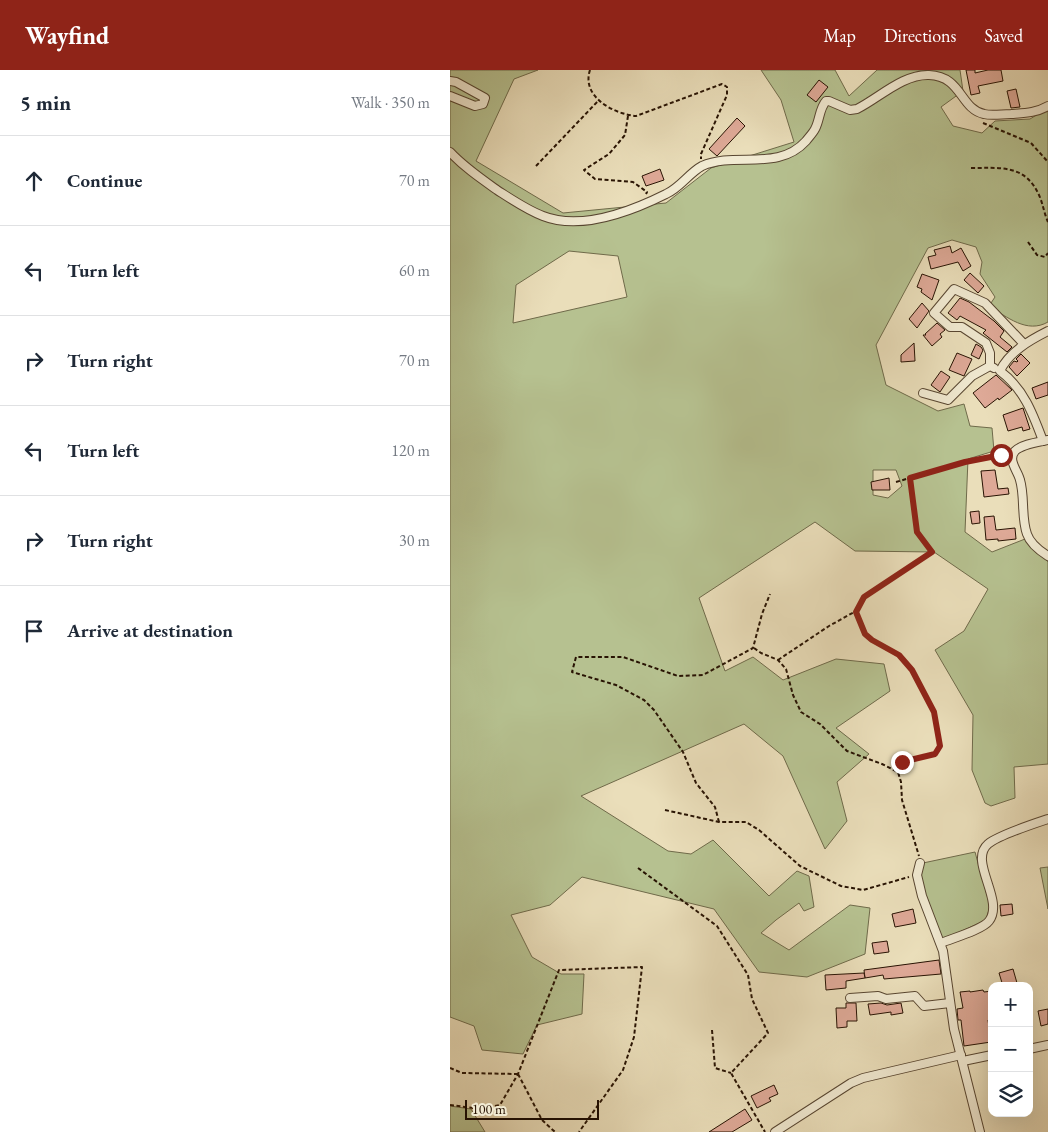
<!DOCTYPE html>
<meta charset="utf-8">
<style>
body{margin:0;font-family:"EB Garamond",serif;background:#f2f2f3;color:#1f2937}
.controls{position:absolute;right:15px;bottom:15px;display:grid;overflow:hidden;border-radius:10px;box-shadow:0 5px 20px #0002}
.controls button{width:45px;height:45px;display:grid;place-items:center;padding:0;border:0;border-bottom:1px solid #e0e1e3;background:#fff;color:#1f2937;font:25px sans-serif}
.scale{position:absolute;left:15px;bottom:12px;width:134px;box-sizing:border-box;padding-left:5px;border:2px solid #281303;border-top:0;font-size:14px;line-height:18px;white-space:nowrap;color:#281303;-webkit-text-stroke:4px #f1ead2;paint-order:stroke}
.stop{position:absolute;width:15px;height:15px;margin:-11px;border:4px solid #8f2418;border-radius:50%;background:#fff}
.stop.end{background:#8f2418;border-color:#fff;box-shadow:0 1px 5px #0008}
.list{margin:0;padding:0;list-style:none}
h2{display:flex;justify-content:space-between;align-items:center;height:65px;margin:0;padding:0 20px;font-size:21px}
h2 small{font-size:16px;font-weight:400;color:#747a83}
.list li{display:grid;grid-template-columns:32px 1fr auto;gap:15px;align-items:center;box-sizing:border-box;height:90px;padding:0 20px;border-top:1px solid #e0e1e3}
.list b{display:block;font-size:19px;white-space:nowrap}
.list em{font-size:16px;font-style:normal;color:#747a83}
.icon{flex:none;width:28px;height:28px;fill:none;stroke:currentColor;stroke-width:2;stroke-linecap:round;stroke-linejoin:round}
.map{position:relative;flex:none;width:598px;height:1062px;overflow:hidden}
header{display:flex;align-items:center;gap:30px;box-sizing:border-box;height:70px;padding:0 25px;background:#8f2418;color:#fff}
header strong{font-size:24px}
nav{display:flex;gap:28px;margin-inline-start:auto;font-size:18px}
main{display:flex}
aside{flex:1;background:#fff}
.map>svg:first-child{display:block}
</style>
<header>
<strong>Wayfind</strong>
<nav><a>Map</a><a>Directions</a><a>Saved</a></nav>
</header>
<main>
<aside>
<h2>5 min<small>Walk · 350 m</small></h2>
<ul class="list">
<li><svg class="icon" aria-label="ahead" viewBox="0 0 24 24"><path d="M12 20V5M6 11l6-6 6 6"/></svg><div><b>Continue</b></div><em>70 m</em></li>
<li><svg class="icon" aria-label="left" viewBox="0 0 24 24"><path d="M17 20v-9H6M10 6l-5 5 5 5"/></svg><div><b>Turn left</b></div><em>60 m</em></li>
<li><svg class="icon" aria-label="right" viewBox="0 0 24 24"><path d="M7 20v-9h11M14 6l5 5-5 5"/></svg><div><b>Turn right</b></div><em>70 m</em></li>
<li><svg class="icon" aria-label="left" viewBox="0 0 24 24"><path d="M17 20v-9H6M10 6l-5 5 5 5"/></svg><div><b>Turn left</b></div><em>120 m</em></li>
<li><svg class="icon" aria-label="right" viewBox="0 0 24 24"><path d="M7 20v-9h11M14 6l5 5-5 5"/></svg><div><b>Turn right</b></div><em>30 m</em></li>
<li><svg class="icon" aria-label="arrive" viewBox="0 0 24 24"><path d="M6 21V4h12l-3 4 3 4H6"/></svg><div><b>Arrive at destination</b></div></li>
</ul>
</aside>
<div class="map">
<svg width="598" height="1062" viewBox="0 0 598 1062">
<rect width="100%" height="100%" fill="#eadeba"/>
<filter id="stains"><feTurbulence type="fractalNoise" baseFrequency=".004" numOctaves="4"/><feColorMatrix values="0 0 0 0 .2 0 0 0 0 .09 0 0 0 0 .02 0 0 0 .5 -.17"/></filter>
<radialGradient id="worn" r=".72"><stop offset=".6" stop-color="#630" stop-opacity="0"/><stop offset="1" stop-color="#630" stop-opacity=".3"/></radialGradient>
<g fill="#b6c190" stroke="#6f6a4a" fill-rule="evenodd">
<path d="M0 0H88L64 9 26 91 113 143 216 133 261 98 344 72 331 30 311 0H385L399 26 427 0H510L513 21 491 37 503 56 532 63 545 51 580 49 598 38V252C577 264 557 247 539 236L545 227 530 204 532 192 526 177 502 170 478 178 426 275 436 315 488 341 514 334 520 356 542 358 544 381 518 389 515 462 542 482 575 469 598 492V694L564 697 565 728 541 736 535 733 522 700 523 645 485 580 514 561 538 519 484 482 405 481 365 452 249 528 275 601 303 587 333 610 386 589 434 594 440 621 386 658 419 684 387 712 397 751 375 779 333 686 294 654 131 726 218 781 241 784 263 770 319 826 347 801 359 806 364 837 354 841 349 833 326 850 311 863 339 880 400 835 420 838 415 884 357 907 309 902 264 839 132 807 100 835 61 845 82 887 111 904H134L132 944 87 955 73 984 32 980 24 956 0 947ZM119 181 168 186 177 227 63 253 66 215ZM423 400H446L452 416 438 428 423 425Z"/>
<polygon points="525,782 540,836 536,850 492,870 470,808 473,793"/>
<polygon points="598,797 598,839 590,798"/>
<polygon points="0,1036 21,1039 35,1062 0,1062"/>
</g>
<g fill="#dea997" stroke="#281303">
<polygon points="516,0 525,0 525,3 538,0 551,0 553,11 528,16 530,23 521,25"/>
<polygon points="369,10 378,17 366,32 357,25"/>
<polygon points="566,19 570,37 561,38 557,21"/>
<polygon points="287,48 295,56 267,86 259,79"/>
<polygon points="210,99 214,110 196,116 192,106"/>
<polygon points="500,176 502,183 511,178 521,196 513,201 508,192 481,199 478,187 486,185 484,180"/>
<polygon points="520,203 534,216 528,223 514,210"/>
<polygon points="472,204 489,210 482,230 471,222 472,219 467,217"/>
<polygon points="510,228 519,232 544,251 554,261 550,267 562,277 557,282 533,263 536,260 510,246 507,250 498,243"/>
<polygon points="472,233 479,241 467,258 459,249"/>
<polygon points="487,253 495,260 490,264 492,267 482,276 473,265 476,265 475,264"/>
<polygon points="464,273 465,291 451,292 451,285"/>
<polygon points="526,274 531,277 533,280 529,289 521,285"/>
<polygon points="507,283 522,289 514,306 499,300"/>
<polygon points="571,284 580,293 567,306 559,297 564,291 567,292 568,291 566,289"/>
<polygon points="491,301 500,307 490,322 481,315"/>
<polygon points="546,305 562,320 549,330 548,328 535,338 523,323"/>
<polygon points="598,312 598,325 586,329 582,318"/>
<polygon points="573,338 580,359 573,361 572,357 558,361 553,345"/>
<polygon points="545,400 548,419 558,418 559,424 534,427 531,401"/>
<polygon points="439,408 440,420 422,420 421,412"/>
<polygon points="529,441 530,453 522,454 520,442"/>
<polygon points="544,446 546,460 565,458 566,469 548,471 548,469 536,470 534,447"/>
<polygon points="562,834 563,844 551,846 550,835"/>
<polygon points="463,839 466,853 445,857 442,844"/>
<polygon points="437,871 439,882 424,884 422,873"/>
<polygon points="489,890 491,904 434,909 433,905 415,908 414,900"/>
<polygon points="563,899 567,913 553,916 549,903"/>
<polygon points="414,903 415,908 396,911 396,918 376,920 375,905"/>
<polygon points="533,920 534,922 542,921 542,950 538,950 541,972 514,976 511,950 508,950 507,939 513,938 510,922 520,921 520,922"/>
<polygon points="396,933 406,933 407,951 397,951 397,957 387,958 386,938 396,938"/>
<polygon points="431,933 437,935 451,933 453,943 441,945 441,942 420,945 418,934"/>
<polygon points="598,939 598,954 591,956 588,941"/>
<polygon points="324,1015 328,1024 319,1028 321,1031 307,1038 301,1026"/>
<polygon points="295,1039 302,1050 282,1062 259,1062"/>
</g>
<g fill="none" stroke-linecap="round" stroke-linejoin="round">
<defs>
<g id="street">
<polyline points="0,11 6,12 35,28 33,34 25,36 0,26"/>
<path d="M0 82C14 97 30 108 47 120 61 129 77 140 93 146 131 161 182 141 216 124 230 118 239 103 252 96 286 81 328 102 356 71 359 67 363 63 365 59 370 50 369 39 376 31H379L400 40 407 39C429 28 453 4 479 5 512 6 510 39 534 44 542 46 552 44 561 44 574 43 586 43 598 36"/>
<polyline points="540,296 540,283 536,273 512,257 500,257 484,243 504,219 535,233 574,274"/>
<polyline points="473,323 498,330 522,306 540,296 544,298"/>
<path d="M598 370C589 372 572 374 565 381 557 390 568 401 570 410 575 426 571 448 577 464 580 473 590 481 598 486"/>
<path d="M593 371C583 344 574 319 550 301 559 282 580 270 598 261"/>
<polyline points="470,793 467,805 472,826 493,881 504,959 530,1062"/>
<path d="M491 873C503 868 532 860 539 851 555 830 518 791 538 774 549 765 583 754 598 749"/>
<polyline points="400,928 428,926 436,929 465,926 474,936 500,933"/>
<polyline points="579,979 598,975"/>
<polyline points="513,991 542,985"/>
<polyline points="325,1062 401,1013 413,1008 511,985"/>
</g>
</defs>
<use href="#street" stroke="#584631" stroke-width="10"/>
<g stroke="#281303" stroke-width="2" stroke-dasharray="4 2.5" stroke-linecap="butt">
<path d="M140 0C131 27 164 44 186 46L272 14 277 17V25L251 84V89"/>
<polyline points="178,46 175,65 159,84 134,100 145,109 183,112 197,122 196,124"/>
<polyline points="533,53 581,73 598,92"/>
<polyline points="86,96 148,31"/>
<path d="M521 98C550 98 575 94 589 125 593 134 594 143 598 152"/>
<polyline points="578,172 587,185 595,187 598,183"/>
<polyline points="446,412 515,392 555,385"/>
<polyline points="406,542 415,564 422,571 449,585 462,600 484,642 491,677 485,684 452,692 448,702"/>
<polyline points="304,578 311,583 328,590 336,599 343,625 351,642 370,654 397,681 432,694 448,702 451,712 452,730 469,786"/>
<polyline points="328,590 379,556 406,541 414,527 482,482 467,462 459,408"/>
<polyline points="215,740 269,752 296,752 309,760 350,796 391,816 413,820 459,807"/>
<polyline points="269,752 265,737 246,713 233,682 204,640 194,630 166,615 122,602 126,587 173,587 228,606 253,605 303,578 312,544 320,524"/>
<polyline points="188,798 267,856 298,905 302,929 318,963 281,1003 315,1062"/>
<polyline points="262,960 265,998 281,1003"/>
<polyline points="0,998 12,1003 68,1004"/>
<polyline points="68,1004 92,1050 105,1062"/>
<polyline points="0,1035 31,1039 50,1035 68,1004 109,900 192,897 184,967 173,1000 129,1062"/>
</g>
<use href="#street" stroke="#f1ead2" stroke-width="8"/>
</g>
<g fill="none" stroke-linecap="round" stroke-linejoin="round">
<polyline stroke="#8f2418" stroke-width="6" points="452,692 485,684 490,676 484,642 462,600 449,585 422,570 415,564 406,542 414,527 482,482 467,462 460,408 515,392 551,385"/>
</g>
<rect width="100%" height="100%" filter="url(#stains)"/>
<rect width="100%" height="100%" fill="url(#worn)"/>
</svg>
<div class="controls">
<button>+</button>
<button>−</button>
<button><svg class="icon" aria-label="layers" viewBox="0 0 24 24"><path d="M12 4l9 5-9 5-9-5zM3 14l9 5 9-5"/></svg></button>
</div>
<div class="scale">100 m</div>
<div class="stop" style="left:551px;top:385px"></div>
<div class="stop end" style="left:452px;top:692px"></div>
</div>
</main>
